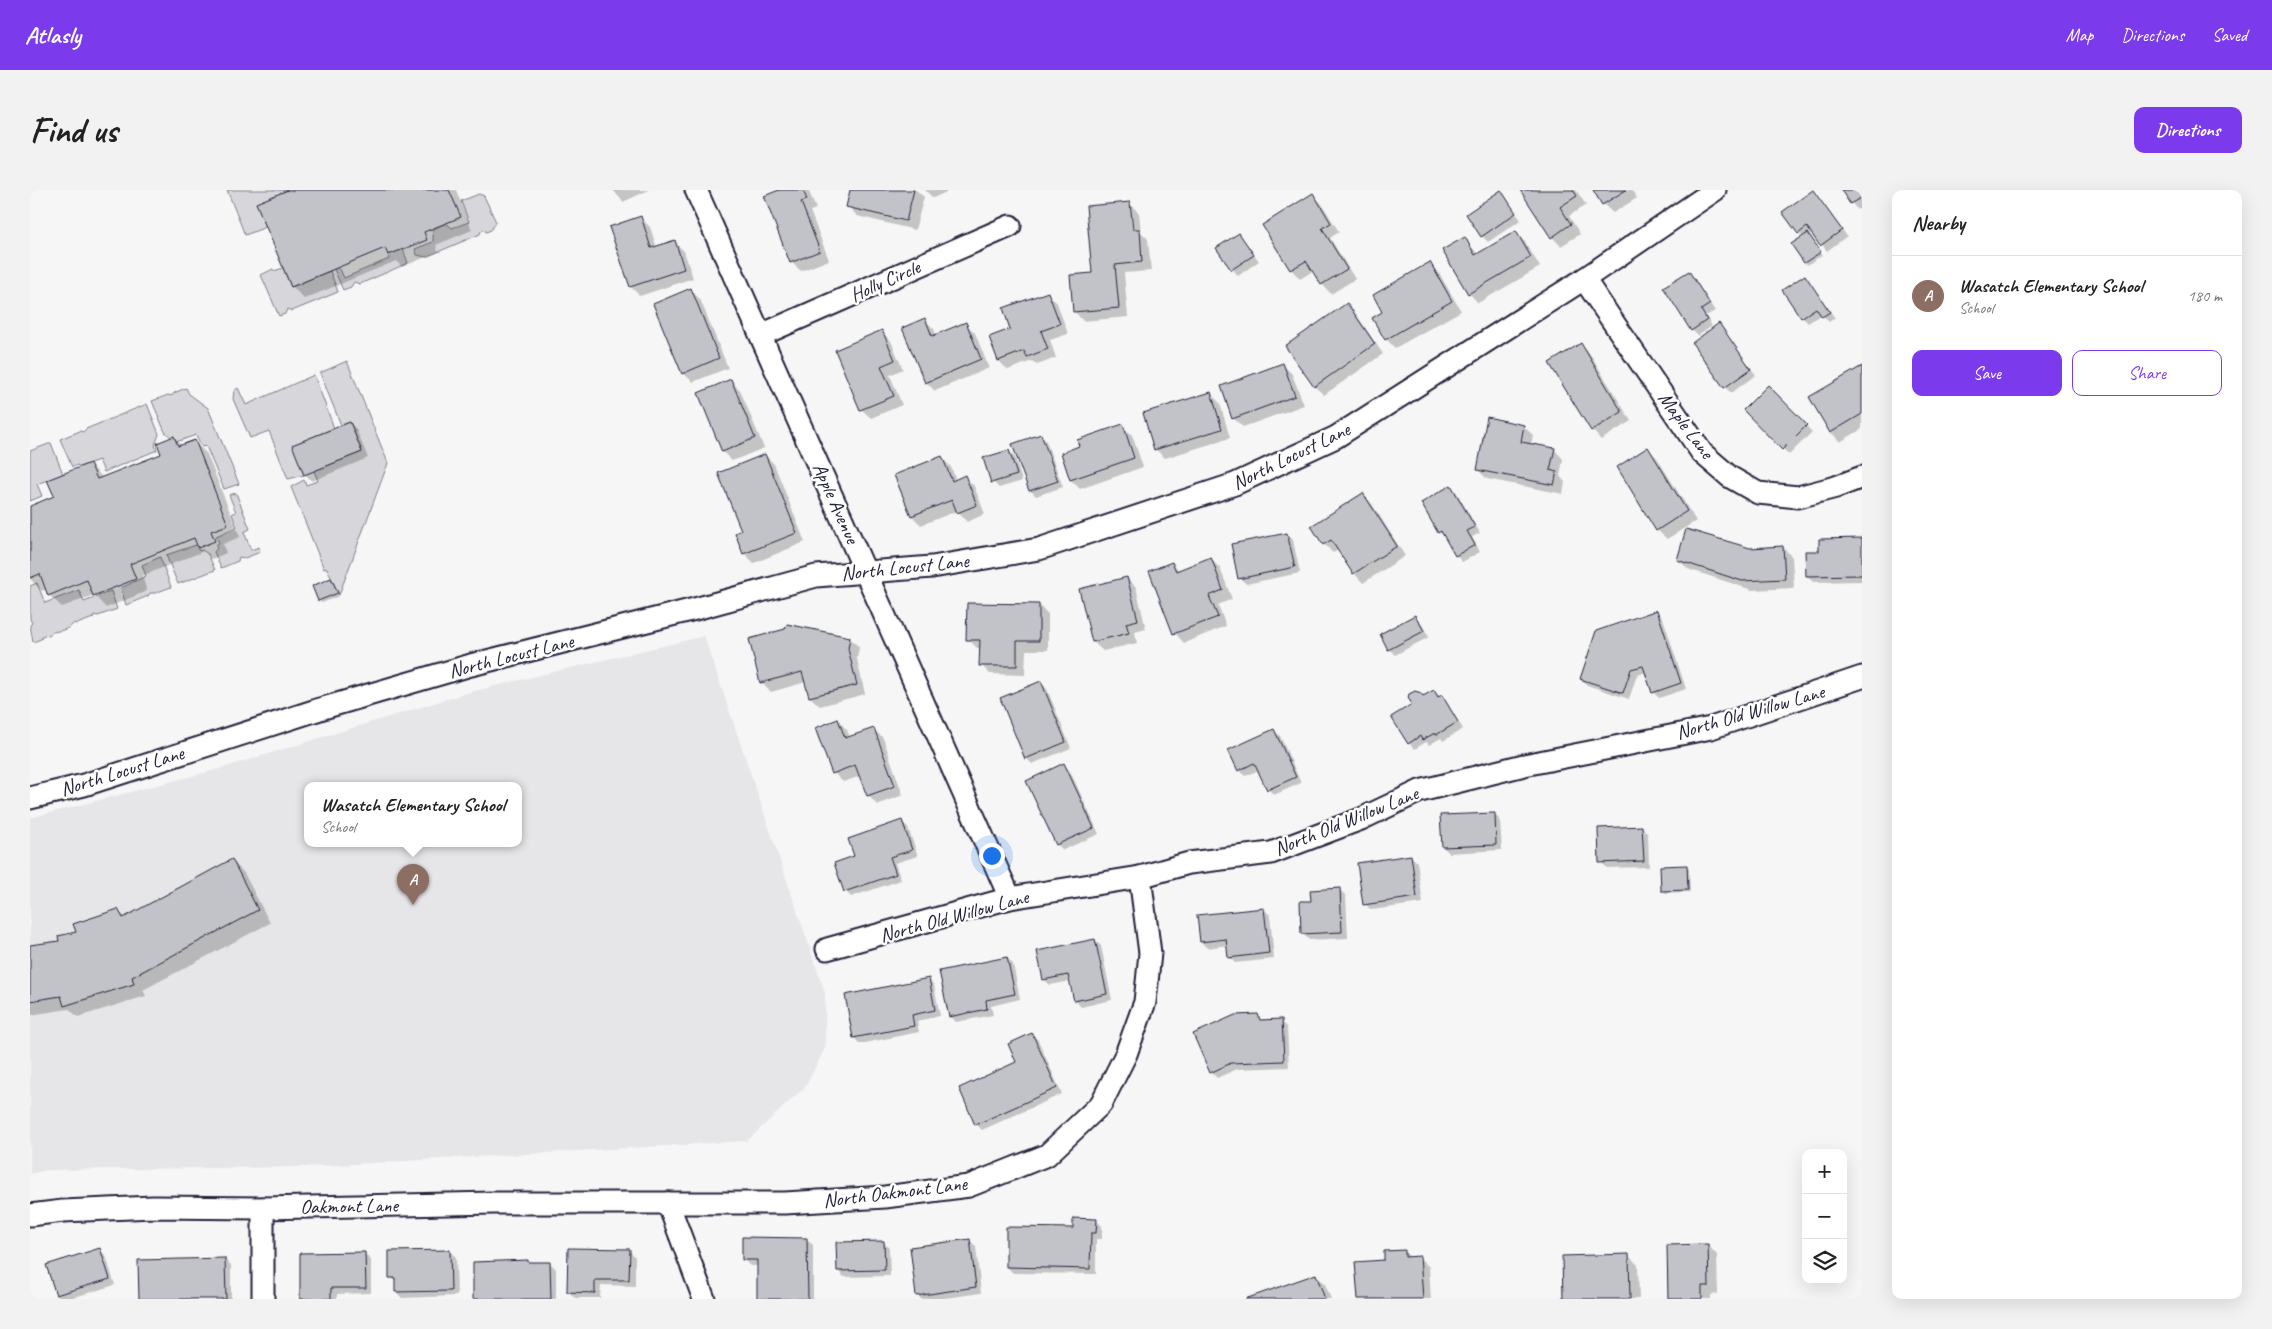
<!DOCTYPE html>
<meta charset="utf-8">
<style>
body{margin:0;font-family:Caveat,sans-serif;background:#f2f2f2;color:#222}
.controls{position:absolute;right:15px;bottom:15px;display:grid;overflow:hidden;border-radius:10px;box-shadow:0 5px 20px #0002}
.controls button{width:45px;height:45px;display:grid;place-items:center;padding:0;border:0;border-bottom:1px solid #e0e0e0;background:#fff;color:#222;font:25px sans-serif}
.you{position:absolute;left:961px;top:665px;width:18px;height:18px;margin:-12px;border:4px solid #fff;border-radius:50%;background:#1a73e8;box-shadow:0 0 0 8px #1a73e833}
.badge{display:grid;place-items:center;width:32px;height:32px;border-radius:50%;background:#7c3aed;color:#fff;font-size:16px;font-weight:700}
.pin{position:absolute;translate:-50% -41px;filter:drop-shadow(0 1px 2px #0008)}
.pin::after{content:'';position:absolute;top:26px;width:18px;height:15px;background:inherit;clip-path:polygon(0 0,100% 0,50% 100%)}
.popup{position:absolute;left:274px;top:592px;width:218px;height:65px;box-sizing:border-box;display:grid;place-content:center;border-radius:10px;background:#fff;filter:drop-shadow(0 1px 4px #0005);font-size:16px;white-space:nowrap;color:#767676}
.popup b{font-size:19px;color:#222}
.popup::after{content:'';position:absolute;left:50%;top:100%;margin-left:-10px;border:10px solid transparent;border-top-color:#fff}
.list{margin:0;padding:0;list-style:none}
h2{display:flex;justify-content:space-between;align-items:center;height:65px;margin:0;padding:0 20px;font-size:21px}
h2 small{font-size:16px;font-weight:400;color:#767676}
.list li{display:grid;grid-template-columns:32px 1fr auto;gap:15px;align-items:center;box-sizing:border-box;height:80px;padding:0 20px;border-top:1px solid #e0e0e0}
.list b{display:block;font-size:19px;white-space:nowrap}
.list p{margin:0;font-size:16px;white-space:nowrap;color:#767676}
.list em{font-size:16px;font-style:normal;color:#767676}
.actions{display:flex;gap:10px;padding:15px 20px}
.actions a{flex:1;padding:11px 0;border:1px solid #7c3aed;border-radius:10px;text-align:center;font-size:18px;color:#7c3aed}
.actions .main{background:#7c3aed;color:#fff}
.icon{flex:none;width:28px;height:28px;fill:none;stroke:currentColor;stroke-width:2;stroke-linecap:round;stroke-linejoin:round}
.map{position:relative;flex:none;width:1832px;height:1109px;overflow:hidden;border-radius:10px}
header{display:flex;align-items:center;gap:30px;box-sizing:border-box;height:70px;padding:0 25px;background:#7c3aed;color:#fff}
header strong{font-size:24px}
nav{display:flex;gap:28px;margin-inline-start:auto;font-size:18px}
.intro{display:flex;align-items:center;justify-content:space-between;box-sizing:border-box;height:120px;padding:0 30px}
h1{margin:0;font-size:35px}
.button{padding:12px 22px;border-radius:10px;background:#7c3aed;color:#fff;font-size:18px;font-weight:700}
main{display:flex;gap:30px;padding:0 30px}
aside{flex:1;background:#fff;border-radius:10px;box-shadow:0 5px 20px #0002}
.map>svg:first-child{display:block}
</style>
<header>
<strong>Atlasly</strong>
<nav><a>Map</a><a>Directions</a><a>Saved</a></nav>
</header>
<div class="intro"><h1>Find us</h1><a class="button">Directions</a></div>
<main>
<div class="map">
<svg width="1832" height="1109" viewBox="0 0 1832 1109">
<rect width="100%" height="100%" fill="#f6f6f7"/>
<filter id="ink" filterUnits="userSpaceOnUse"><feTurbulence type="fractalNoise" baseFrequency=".02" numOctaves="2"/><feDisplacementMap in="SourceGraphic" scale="10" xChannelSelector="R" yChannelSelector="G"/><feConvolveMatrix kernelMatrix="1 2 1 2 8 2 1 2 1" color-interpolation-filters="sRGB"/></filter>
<g filter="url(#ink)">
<path fill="#e6e6e9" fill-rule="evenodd" d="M674 446 795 803V858L776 896 717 951 275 977 17 980 0 984V628L189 579 440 502ZM278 596H488V654H278Z"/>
<g fill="#d7d7db" stroke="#7c7c8b">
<polygon points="197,0 258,0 227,13 236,37 215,45"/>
<polygon points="449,4 454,6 466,32 461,40 456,42 454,39 451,41 450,44 396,67 387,65 385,59 403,52 403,39 416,33 422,38 439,32 431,11"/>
<polygon points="373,59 378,73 330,94 324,92 321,97 313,100 304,79 309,77 314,88 359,69 358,65"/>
<polygon points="253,78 261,97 300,81 308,102 262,121 257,119 255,124 249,126 231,85 243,79 244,81"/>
<polygon points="317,171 358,273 309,405 297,378 294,379 261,297 274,290 276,295 288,291 284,281 332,262 320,232 311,235 290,183"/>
<polygon points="284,185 304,238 263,255 274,285 258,289 239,241 220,248 203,209 204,201 208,198 216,215"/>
<polygon points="156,198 159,204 178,218 209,294 194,299 176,256 172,257 166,245 146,252 144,246 141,247 135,242 122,211 138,205 142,206 144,203"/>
<polygon points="117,214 129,244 125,255 127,260 74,282 69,270 49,277 48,275 42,277 30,249 50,241 53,242 56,239"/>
<polygon points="21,253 33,284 7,294 12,306 0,311 0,261"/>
<polygon points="206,303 220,339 214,342 221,360 229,357 230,362 215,368 209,367 208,371 191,378 184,362 187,358 185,355 189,353 186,346 207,337 202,324 206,322 199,305"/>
<polygon points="166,355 169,361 172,360 178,364 185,380 148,394 136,365"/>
<polygon points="130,367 141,397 125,403 120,403 118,406 96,415 91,398 116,386 112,375"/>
<path d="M7 393 15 413 49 400 54 412 81 401 87 419 68 426 64 425 63 428 47 434 44 433C39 440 29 441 22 442L19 446 13 445 11 449 3 452 0 435 2 433 0 429V396Z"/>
</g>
<g fill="#0003">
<polygon points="261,0 426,0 442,40 406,55 408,62 372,77 366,71 274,109 262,96"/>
<polygon points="583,0 619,0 593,12"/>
<polygon points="752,0 777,0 779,2 786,19 780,21 799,70 771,81 761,72"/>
<polygon points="822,0 886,0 894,7 885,40 827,26 818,16"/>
<polygon points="895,0 921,0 903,8"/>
<polygon points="1492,0 1546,0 1556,15 1539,26 1550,44 1531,56 1522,47"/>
<polygon points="1565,0 1602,0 1607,8 1583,23 1573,14"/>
<polygon points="1813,0 1832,0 1832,17 1827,20"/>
<polygon points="1470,2 1491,30 1458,52 1452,46"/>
<polygon points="1783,2 1817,46 1797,61 1783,43 1779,46 1792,65 1777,75 1763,55 1773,47 1769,43"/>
<polygon points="1283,5 1292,14 1309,42 1300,48 1325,89 1301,104 1292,94 1283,81 1270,89 1261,79"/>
<polygon points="1100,14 1109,23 1111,42 1118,49 1121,81 1094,83 1098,127 1053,131 1044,121"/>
<polygon points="610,27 620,37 627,58 644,52 654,61 663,88 610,106 601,97 581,37"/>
<polygon points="1486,43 1495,52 1510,77 1448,113 1439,103 1435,48 1448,65"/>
<polygon points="1209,44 1229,71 1208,86 1188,59"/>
<polygon points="1400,74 1409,83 1431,121 1365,158 1356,149"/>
<polygon points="1659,83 1685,121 1676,126 1682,136 1668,146 1662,140"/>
<polygon points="1775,86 1805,128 1799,132 1792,124 1778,133 1772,127"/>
<polygon points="660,100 670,109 698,178 663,192 653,183"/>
<polygon points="1018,103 1027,113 1038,144 1020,150 1026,168 1007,175 1002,171 978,180 969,171 982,140"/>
<polygon points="1317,114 1326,124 1353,164 1294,205 1284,196"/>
<polygon points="894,129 904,139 906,145 935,133 945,143 959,178 905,201 896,192"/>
<polygon points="1694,141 1726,185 1701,203 1695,197"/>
<polygon points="852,142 861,151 873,179 860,185 872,215 841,228 831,219"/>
<polygon points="1551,155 1560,164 1601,231 1571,250 1562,240"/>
<polygon points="1253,175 1262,184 1274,215 1213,237 1203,228"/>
<polygon points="1832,177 1832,239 1810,252 1801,242"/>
<polygon points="700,190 710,200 734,258 702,271 693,262"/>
<polygon points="1738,197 1782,242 1759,265 1715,220"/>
<polygon points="1181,204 1190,213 1200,248 1135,268 1125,259"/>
<polygon points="320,233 326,239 338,268 282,291 276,285 264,255"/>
<polygon points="1092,236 1102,245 1113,277 1050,299 1041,290 1051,257"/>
<polygon points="1493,236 1503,245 1501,255 1524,259 1533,269 1530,286 1535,292 1533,304 1457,289 1448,280"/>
<polygon points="1010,245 1016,251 1033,297 1006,306 1000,300"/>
<polygon points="144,247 152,256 164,251 177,264 210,347 193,354 196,363 182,369 174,361 112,386 117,401 76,418 64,405 32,417 19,405 17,399 12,401 0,389 0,317 26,307 60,274 73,288 133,264"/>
<polygon points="1618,259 1627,268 1666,331 1637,349 1627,340"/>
<polygon points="979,261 985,267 992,291 969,298 963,292"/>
<polygon points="735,265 744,274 775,352 724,373 714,363 713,341"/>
<polygon points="912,268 921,277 926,290 935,287 944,296 955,324 937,332 927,321 891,335 882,326"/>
<polygon points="1421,297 1427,303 1450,343 1442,347 1450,362 1432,372 1426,365 1416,347 1409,342"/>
<polygon points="1333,304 1342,314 1375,366 1333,393 1324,383 1309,360 1303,363 1294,354"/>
<polygon points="1257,344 1263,350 1270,383 1216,394 1210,388"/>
<polygon points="1832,350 1832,391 1783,392 1777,386 1791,362"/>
<polygon points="1753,357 1762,367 1764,398 1722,400 1658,379 1649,370 1720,359"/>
<polygon points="1180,369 1190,378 1202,409 1188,415 1196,436 1154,453 1145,443 1142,373 1150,381"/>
<polygon points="1097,388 1106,397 1116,439 1105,442 1107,453 1073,461 1063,452"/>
<polygon points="301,390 309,406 292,413 289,411"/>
<polygon points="1009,415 1018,424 1018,460 996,460 995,485 960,484 951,475 951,458 947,458 938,449"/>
<polygon points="1627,422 1633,428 1656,499 1629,508 1623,502 1617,482 1607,485 1599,509 1557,495 1551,489"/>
<polygon points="1385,427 1391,433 1399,447 1365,465 1359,459"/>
<polygon points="820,448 829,457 827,469 835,504 790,516 780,507 776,492 741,502 731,492"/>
<polygon points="1011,493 1017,499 1041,558 1002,574 996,568"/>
<polygon points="1404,501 1417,513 1433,539 1413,551 1411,548 1399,555 1396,552 1385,559 1379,553 1383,514 1391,504 1394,507"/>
<polygon points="808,530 817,540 820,548 843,539 853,548 873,605 847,615 838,605 831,586 813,592 804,583"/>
<polygon points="1243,540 1250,546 1271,593 1244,605 1238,599 1229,580 1215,586 1209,580"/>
<polygon points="1034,575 1040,581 1069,644 1033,660 1027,654"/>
<polygon points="1464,624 1470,630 1472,660 1419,663 1413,657"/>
<polygon points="872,632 878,638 888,666 865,673 871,690 821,707 815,701 826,667"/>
<polygon points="1612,637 1618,644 1619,677 1577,678 1571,672"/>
<polygon points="1381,666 1387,672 1393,713 1341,720 1335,714"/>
<polygon points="202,671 214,683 240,733 113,800 116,806 48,827 39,819 0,825 0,756 30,752 88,721 96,728"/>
<polygon points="1656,676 1659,679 1660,702 1635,703 1632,700"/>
<polygon points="1310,700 1316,706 1318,748 1279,750 1273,744 1282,712"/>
<polygon points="1234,719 1240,725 1244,769 1205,773 1199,767 1198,755 1177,758 1171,752"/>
<polygon points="1065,750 1071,756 1082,810 1051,817 1045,810 1041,791 1020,795 1014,789"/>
<polygon points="977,768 983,774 990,809 961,816 963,825 926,832 920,826"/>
<polygon points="898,789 904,795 910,826 887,831 889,842 830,854 824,848"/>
<polygon points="1227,826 1233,831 1251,831 1257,837 1259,877 1207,879 1187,888 1181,882"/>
<polygon points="1002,844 1008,850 1032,904 952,940 946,934 988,873"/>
<polygon points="1066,1030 1072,1036 1072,1049 1066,1049 1066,1084 983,1083 977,1077 1044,1040"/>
<polygon points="776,1049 783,1055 783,1109 728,1109 729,1076 720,1076 714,1070"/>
<polygon points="940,1050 946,1057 951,1103 909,1109 891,1109 887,1105"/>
<polygon points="853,1052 859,1058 860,1086 814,1087 808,1081"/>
<polygon points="1678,1055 1687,1065 1688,1104 1681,1105 1681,1109 1640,1109"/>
<polygon points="70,1060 76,1066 85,1095 38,1109 31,1109 27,1105"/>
<polygon points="599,1060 605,1067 605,1096 571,1095 570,1108 545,1108 539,1102"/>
<polygon points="419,1061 426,1067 427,1106 372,1108 366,1102 366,1093 361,1087"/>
<polygon points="1374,1061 1381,1068 1390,1068 1399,1077 1401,1109 1329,1109 1355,1071"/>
<polygon points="335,1064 341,1070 341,1103 307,1104 307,1109 271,1109"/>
<polygon points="1599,1066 1608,1075 1609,1109 1534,1109"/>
<polygon points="194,1069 201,1075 201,1109 110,1109"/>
<polygon points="520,1073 526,1079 526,1109 444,1109"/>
<polygon points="1286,1085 1295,1094 1301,1109 1219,1109"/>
</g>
<g fill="#c2c2c9" stroke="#22223b">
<polygon points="258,0 419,0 431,27 394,42 397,50 358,65 355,58 261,97 226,13"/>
<polygon points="749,0 773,0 777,10 771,12 790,61 760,73 734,6"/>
<polygon points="820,0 884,0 876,31 816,17"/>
<polygon points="1471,0 1486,23 1451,47 1436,24"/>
<polygon points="1490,0 1543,0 1547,6 1530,17 1541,34 1521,48"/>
<polygon points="1563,0 1596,0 1572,15"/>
<polygon points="1783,0 1812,40 1790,56 1777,37 1768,44 1752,22"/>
<polygon points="1811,0 1832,0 1832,7 1820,14"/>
<polygon points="1283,3 1301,33 1292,38 1317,79 1291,95 1276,71 1260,80 1232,35"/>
<polygon points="1100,12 1103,39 1110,39 1112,72 1085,75 1089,118 1043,122 1040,85 1062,83 1056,16"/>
<polygon points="611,26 621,58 645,50 654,79 600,97 579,37"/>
<polygon points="1486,41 1501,67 1438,104 1412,60 1435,47 1445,65"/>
<polygon points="1209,43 1224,65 1201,80 1186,58"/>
<polygon points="1778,43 1791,62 1774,73 1761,54"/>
<polygon points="1400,72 1422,111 1355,150 1342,128 1352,122 1343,105"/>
<polygon points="1659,81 1680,114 1671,120 1677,130 1661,141 1633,97"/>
<polygon points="1775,85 1800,122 1792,127 1786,118 1771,128 1752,100"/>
<polygon points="661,98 689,168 652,184 623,114"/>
<polygon points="1018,102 1030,134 1011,141 1018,159 997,167 994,161 968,171 959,147 980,139 973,118"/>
<polygon points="1317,113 1345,154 1284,197 1255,156"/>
<polygon points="895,128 902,146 936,132 951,169 895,193 872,138"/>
<polygon points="1689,133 1721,179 1694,198 1662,153"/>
<polygon points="852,140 865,170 851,176 864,206 830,220 805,160"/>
<polygon points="1551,153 1592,222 1561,241 1519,173"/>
<polygon points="1253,173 1265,206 1202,229 1191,196"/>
<polygon points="1832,176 1832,224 1800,243 1779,207"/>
<polygon points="701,189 725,248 692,262 668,203"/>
<polygon points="1738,195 1777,235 1752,260 1713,220"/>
<polygon points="1181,202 1192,239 1124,260 1113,223"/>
<polygon points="1457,227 1494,235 1491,252 1525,258 1520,280 1527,282 1524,295 1447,280"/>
<polygon points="320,232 332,262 274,285 262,255"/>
<polygon points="1093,234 1104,268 1040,290 1031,263 1049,256 1047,250"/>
<polygon points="1011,244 1028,291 999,301 982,254"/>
<polygon points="144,246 148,256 165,250 198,335 181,341 185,351 168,358 164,348 100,374 106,389 63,406 57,390 18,406 10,384 0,388 0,316 24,306 17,290 60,273 67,289 131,264 127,253"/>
<polygon points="1618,257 1657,321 1626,341 1587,277"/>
<polygon points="979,260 987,285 961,293 953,268"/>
<polygon points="735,264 767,343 713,364 705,343 711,340 688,283"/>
<polygon points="912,266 922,291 935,285 947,315 927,323 922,310 881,326 864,285"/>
<polygon points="1421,295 1445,337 1437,341 1445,355 1425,366 1411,341 1408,343 1391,313"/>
<polygon points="1333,303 1367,356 1323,384 1301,350 1293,355 1281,336"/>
<polygon points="1656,339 1720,358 1753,356 1755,389 1712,391 1647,370"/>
<polygon points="1257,343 1265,377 1208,389 1201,354"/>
<polygon points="1832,348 1832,385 1776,386 1775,361 1789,361 1789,349"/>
<polygon points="1181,367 1193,400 1179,406 1188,427 1143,444 1119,381 1142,372 1146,381"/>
<polygon points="1097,387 1108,430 1096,433 1099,443 1062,452 1049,399"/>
<polygon points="301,388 308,403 288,411 282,396"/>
<polygon points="937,413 1009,414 1009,451 987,451 987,476 949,476 950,450 936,450"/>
<polygon points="1627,420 1651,493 1622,503 1613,476 1601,479 1593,503 1550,489 1566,441"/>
<polygon points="1385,425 1394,441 1358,460 1350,444"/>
<polygon points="757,434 820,447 818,459 827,495 779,507 772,482 730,493 719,449 755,439"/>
<polygon points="1011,491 1036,552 995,569 970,508"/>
<polygon points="1404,500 1408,507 1412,505 1428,532 1406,545 1405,543 1392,550 1390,546 1378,554 1361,527 1382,514 1378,508 1379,504 1385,501 1391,503 1393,506"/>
<polygon points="808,529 815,548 844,538 865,596 837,606 825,575 802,584 785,538"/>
<polygon points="1244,539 1266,587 1237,600 1224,573 1208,581 1198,560"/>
<polygon points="1034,573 1064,638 1026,655 996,591"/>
<polygon points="1465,623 1466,655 1412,657 1410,625"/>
<polygon points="872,630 882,660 860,667 866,684 814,702 804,673 824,666 818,649"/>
<polygon points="1612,636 1614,671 1569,673 1568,638"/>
<polygon points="1381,665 1387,707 1333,715 1327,673"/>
<polygon points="202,669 228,720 102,787 104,794 34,816 31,806 0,811 0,755 29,751 28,746 46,742 43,734 88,719 93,728"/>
<polygon points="1657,675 1658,700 1631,701 1630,676"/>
<polygon points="1310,698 1312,742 1271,744 1270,711 1281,711 1280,700"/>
<polygon points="1234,718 1239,763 1198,768 1196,749 1170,752 1167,725"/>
<polygon points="1065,749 1077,804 1044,811 1038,785 1013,790 1007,761"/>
<polygon points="977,767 985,804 956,810 957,819 919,827 909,781"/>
<polygon points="899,788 905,820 882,825 884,836 823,848 815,805"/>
<polygon points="1228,824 1230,830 1252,829 1254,871 1201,873 1180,883 1163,844 1205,825"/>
<polygon points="1002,843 1027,898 945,935 929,898 986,872 978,854"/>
<polygon points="1043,1028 1067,1029 1066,1043 1061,1043 1060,1079 976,1077 976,1037 1043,1038"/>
<polygon points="712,1047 777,1048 778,1109 727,1109 727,1070 712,1070"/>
<polygon points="940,1049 946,1097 886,1106 880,1057"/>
<polygon points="854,1051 855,1080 807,1081 806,1052"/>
<polygon points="1678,1054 1679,1096 1672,1096 1672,1109 1638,1109 1637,1055"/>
<polygon points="70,1058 80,1089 26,1105 16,1075"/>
<polygon points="538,1058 600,1059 599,1090 565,1090 565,1103 537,1102"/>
<polygon points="420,1060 421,1101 365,1102 365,1088 359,1088 359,1061"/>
<polygon points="1375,1060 1375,1067 1390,1066 1393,1109 1328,1109 1325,1072 1354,1070 1354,1061"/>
<polygon points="335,1062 336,1098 301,1098 301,1109 270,1109 270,1063"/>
<polygon points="1599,1064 1600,1109 1533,1109 1532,1066"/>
<polygon points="195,1068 196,1109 109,1109 108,1070"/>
<polygon points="498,1070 498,1072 520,1072 521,1109 443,1109 443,1072"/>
<polygon points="1286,1084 1295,1109 1215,1109"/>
</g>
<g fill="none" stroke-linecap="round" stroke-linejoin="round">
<defs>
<g id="minor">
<polyline points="666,0 980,708"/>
<polyline points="1554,89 1672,263 1700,287 1728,303 1768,307 1806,297 1832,287"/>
<polyline points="731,145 980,36"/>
<polyline points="0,608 54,595 290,519 441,475 665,419 786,386 902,377 1009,359 1205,294 1306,247 1554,89 1685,0"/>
<polyline points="797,759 980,708 1110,687 1159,673 1241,663 1331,629 1390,601 1494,575 1681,538 1832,487"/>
<polyline points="638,1013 674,1109"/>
<polyline points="233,1018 233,1109"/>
<polyline points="0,1025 33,1021 123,1017 233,1018 464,1013 755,1013 855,1007 939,996 1017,965 1071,914 1096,864 1115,812 1120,763 1110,687"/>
</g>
</defs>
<use href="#minor" stroke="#22223b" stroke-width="25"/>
<use href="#minor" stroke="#fff" stroke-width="21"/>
</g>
</g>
<g text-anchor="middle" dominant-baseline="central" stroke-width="5" stroke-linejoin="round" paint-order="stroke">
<g font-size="20" fill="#22223b" stroke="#fff">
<text transform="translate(855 91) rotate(-24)">Holly Circle</text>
<text transform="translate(1656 235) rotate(53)">Maple Lane</text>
<text transform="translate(1261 266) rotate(-26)">North Locust Lane</text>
<text transform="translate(806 313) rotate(66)">Apple Avenue</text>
<text transform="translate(875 377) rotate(-6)">North Locust Lane</text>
<text transform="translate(481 466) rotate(-14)">North Locust Lane</text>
<text transform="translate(1720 522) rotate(-16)">North Old Willow Lane</text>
<text transform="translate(92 581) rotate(-17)">North Locust Lane</text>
<text transform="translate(1316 631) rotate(-22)">North Old Willow Lane</text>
<text transform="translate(924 726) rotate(-15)">North Old Willow Lane</text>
<text transform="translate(865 1002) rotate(-7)">North Oakmont Lane</text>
<text transform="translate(319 1016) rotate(-1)">Oakmont Lane</text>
</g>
</g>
</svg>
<div class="controls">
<button>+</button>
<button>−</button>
<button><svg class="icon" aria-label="layers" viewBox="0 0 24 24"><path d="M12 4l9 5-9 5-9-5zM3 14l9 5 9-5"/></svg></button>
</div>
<div class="you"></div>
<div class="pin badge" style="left:383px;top:715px;background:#8d6e63">A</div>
<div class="popup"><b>Wasatch Elementary School</b>School</div>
</div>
<aside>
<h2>Nearby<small></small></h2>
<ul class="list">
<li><span class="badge" style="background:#8d6e63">A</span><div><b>Wasatch Elementary School</b><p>School</p></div><em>180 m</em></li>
</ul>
<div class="actions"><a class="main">Save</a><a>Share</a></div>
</aside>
</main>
